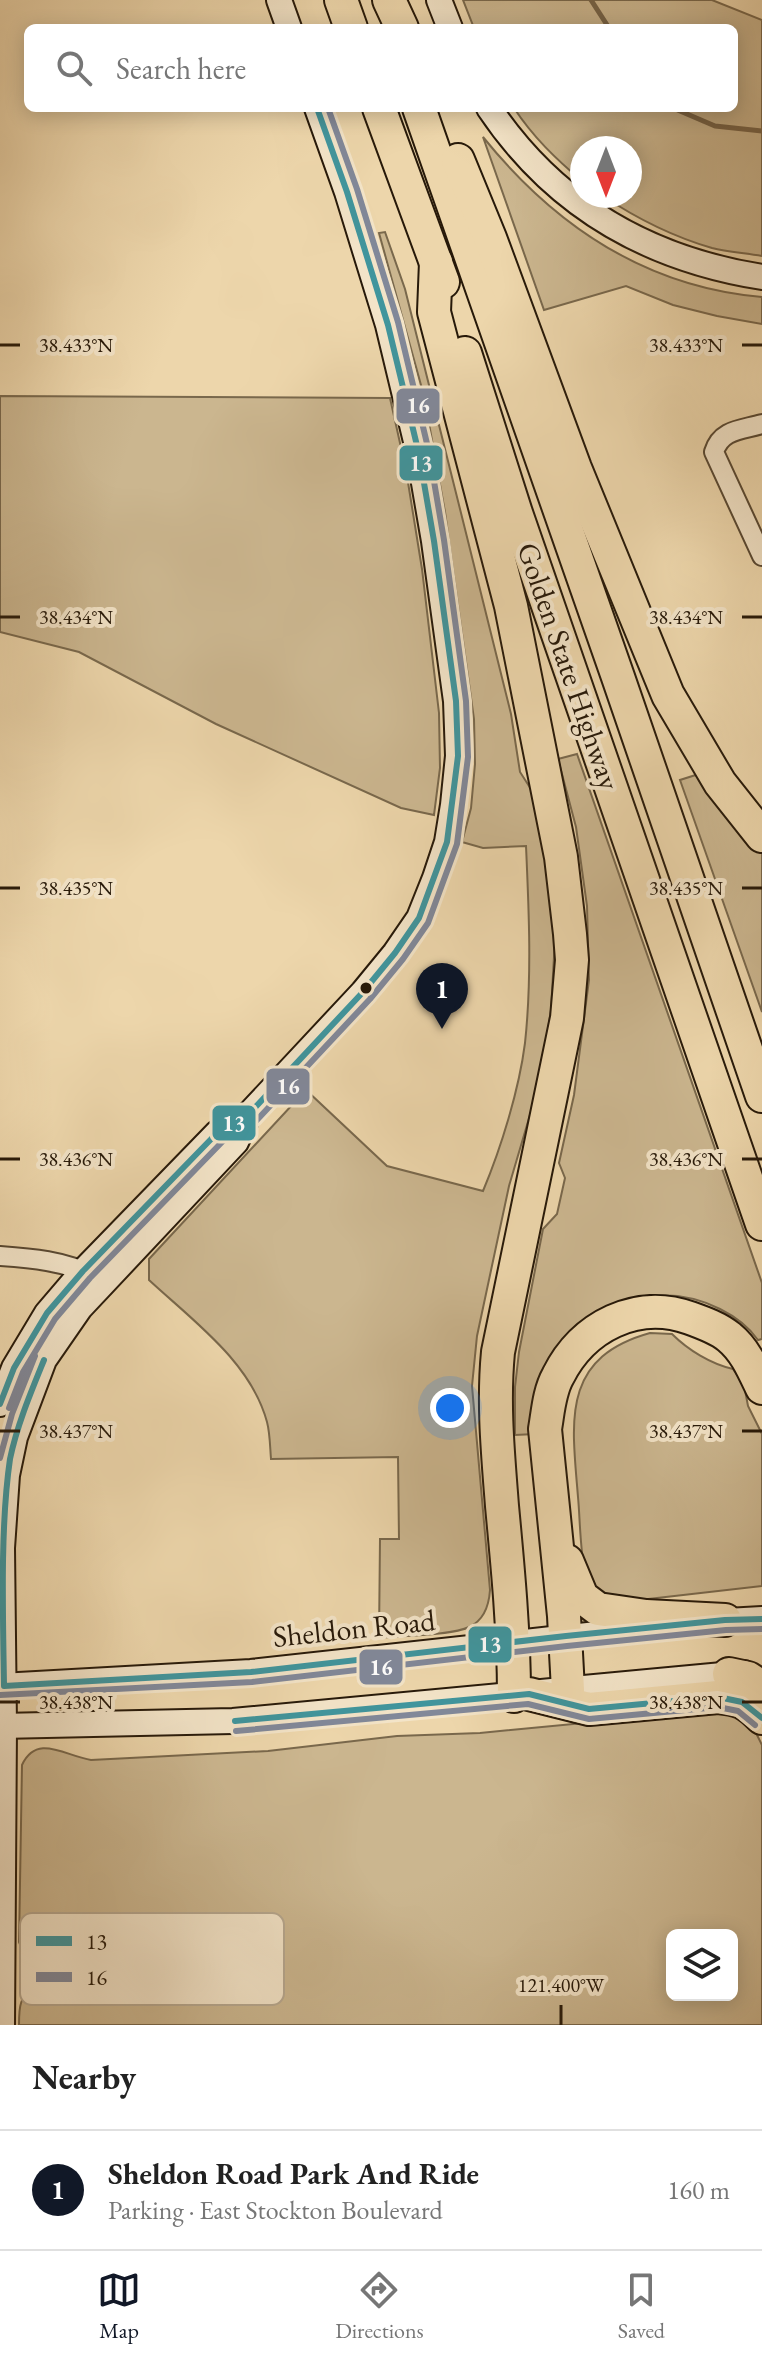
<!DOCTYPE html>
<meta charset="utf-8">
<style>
body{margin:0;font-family:"EB Garamond",serif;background:#f6f6f6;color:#222}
.controls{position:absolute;right:24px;bottom:24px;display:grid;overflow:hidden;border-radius:12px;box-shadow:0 4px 20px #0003}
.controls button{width:72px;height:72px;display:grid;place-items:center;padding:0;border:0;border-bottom:2px solid #e0e0e0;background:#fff;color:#222;font:40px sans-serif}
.compass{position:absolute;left:570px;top:136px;width:72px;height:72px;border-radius:50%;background:#fff;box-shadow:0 4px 20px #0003;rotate:180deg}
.you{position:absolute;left:450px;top:1408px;width:28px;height:28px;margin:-20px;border:6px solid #fff;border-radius:50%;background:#1a73e8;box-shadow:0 0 0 12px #1a73e833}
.badge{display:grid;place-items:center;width:52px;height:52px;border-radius:50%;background:#111827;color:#fff;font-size:26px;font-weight:700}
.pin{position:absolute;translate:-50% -66px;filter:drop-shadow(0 2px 4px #0008)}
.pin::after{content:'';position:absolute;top:42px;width:28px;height:24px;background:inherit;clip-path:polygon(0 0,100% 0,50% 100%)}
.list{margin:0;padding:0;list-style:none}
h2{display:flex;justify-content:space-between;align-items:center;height:104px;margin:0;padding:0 32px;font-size:34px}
h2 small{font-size:26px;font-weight:400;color:#767676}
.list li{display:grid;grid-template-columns:52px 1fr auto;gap:24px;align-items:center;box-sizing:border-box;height:120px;padding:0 32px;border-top:2px solid #e0e0e0}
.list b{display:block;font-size:30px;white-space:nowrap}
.list p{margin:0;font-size:26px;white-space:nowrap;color:#767676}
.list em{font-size:26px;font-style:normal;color:#767676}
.icon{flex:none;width:44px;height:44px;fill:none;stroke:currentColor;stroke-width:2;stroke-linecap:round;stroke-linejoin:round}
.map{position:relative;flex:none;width:762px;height:2025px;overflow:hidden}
.search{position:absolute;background:#fff;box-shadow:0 4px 20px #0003;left:24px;right:24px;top:24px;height:88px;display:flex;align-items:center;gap:20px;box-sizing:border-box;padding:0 28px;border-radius:12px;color:#767676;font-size:30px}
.sheet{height:224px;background:#fff}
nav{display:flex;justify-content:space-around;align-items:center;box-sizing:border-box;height:112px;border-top:2px solid #e0e0e0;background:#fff;font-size:22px;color:#767676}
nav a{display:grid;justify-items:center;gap:4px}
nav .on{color:#111827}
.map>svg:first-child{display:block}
</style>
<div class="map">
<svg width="762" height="2025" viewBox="0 0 762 2025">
<rect width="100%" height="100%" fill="#edd6ab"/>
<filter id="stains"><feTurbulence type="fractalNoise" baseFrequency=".0025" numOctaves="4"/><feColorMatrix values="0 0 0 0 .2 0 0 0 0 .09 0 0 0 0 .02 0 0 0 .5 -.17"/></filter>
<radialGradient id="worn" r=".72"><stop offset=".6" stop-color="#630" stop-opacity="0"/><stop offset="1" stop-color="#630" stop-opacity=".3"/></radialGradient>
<g fill="#cbb68f" stroke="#79684c" stroke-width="2" fill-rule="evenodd">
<path d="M463 0H712L762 20V256C746 253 728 252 712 248 674 237 636 218 603 196H630V148H582V181C556 159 533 137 514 108H734V28H474Z"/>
<path d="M483 137C555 226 645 287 762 297V324L717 316 673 305 626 286 544 310Z"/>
<path d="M385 232 405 289 461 513 511 714 520 772 536 797 545 845 555 939 551 1010 540 1081 509 1186 477 1336 472 1386 490 1590C489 1605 485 1620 469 1627 454 1635 399 1636 379 1638L380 1539H399L398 1457 271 1459C270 1447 270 1433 267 1422 251 1362 192 1320 149 1280V1259L306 1090 387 1166 483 1191C501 1148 519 1090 525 1043 532 978 529 912 526 846L483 848 462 842 471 808 475 764 474 719 445 512 424 396 379 233Z"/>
<polygon points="0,396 390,398 406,470 422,569 439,713 440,768 434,815 401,808 216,724 79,652 0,632"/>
<path d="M577 754 762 1283V1339L758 1340C748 1326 736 1317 720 1309 668 1283 600 1295 562 1341 538 1368 534 1399 535 1434L515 1435V1387L519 1352 543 1229 557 1214 565 1178 559 1163 574 1095 589 980 587 906 576 827 558 759Z"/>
<polygon points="702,773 735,820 762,852 762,1012 680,780"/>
<path d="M650 1333 672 1334C688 1350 711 1364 733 1369L744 1385 748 1406 762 1434V1586L622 1602 601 1597C596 1589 587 1579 585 1571 580 1552 580 1517 578 1497 572 1422 560 1358 650 1333Z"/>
<path d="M730 1709 754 1729 762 1745V2025H19C19 2007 19 1995 37 1987V1959L22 1949 19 1942 22 1765C37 1733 65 1756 91 1760L268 1751 397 1736 480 1733ZM672 1935H732V1995H672Z"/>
</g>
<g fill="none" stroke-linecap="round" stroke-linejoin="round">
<g stroke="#766449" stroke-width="5">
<polyline points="591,0 609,28"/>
<polyline points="673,108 715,126 762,131"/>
</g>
<defs>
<g id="street">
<path d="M762 424C742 430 721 429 714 452L762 556"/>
<path d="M0 1256C29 1258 67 1261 92 1276"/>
</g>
<g id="secondary">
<polyline points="279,0 289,28"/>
<polyline points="439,0 450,28"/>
<path d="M489 108C554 205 648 259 762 277"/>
<polyline points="0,1404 14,1368 47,1313 83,1271 217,1133 249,1114 363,992 395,953 419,918 435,878 447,842 453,805 458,756 456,701 434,541 419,454 388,325 347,192 317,108"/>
<polyline points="709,1622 762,1619"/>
<polyline points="0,1686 251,1672 660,1627"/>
<polyline points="0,1726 233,1721 744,1673"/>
<polyline points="2,2025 4,1726 2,1548 7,1475 15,1437 44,1360 80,1308 236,1142 249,1114"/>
</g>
<g id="highway">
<polyline points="341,0 351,28"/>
<polyline points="389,0 402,28"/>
<polyline points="379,108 443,282"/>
<polyline points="419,108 618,677 762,1096"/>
<polyline points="458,160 490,238 575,468 668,695 720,783 762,836"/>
<path d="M436 262 434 312 511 606 561 857 570 934 572 960 567 1018 498 1352C493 1404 498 1454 502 1506 508 1569 514 1632 514 1696"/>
<polyline points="465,353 516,513 762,1224"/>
<polyline points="567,1561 582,1597 598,1609 646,1616 725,1620"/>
<polyline points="729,1674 748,1678 762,1687"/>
<path d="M568 1690 564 1616 545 1429C548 1412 549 1392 558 1376 583 1326 637 1299 690 1318 704 1323 718 1328 729 1337 745 1350 753 1369 762 1388"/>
<path d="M529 1694 589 1709 718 1697C740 1699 746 1702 762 1718"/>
</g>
</defs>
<use href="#street" stroke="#584832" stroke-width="22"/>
<use href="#secondary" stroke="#271909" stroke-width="28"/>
<use href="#highway" stroke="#271909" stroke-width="36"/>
<use href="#street" stroke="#f3e4c8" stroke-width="18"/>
<use href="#secondary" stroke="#f3e4c8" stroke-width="24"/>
<use href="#highway" stroke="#edd6ab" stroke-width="32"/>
<defs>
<g id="bus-1">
<path d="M44 1360C31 1392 17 1425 10 1459 0 1527 3 1616 4 1686L251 1672 566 1636 725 1620 762 1619"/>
<polyline points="0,1404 14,1368 47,1313 83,1271 217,1133 249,1114 363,992 395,953 419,918 447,842 458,756 456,701 434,541 419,454 388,325 347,192 317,108"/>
<polyline points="235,1721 529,1694 589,1709 718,1697 742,1702 762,1718"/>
</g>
<g id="bus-2">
<polyline points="9,1408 23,1372 55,1319 90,1278 223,1141 256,1121 370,999 403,959 428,923 457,844 468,757 466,701 444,540 429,452 398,322 357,189 328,108"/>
<polyline points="0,1458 12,1414 35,1356"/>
<polyline points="0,1695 252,1682 567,1646 726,1630 762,1629"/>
<polyline points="236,1731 528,1704 589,1719 718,1707 738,1711 755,1725"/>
</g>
</defs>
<use href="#bus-1" stroke="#f3e4c8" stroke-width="12"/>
<use href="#bus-2" stroke="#f3e4c8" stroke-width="12"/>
<use href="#bus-1" stroke="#40959d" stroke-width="6"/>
<use href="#bus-2" stroke="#818899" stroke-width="6"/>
</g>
<path fill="none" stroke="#271909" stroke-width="3" d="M0 345H20M742 345H762M0 617H20M742 617H762M0 888H20M742 888H762M0 1159H20M742 1159H762M0 1431H20M742 1431H762M0 1702H20M742 1702H762M561 2005V2025"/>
<circle fill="#271909" stroke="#f3e4c8" stroke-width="3" cx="366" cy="988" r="7"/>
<g text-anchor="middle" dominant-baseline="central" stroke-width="8" stroke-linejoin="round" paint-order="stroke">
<g font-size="30" fill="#271909" stroke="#f3e4c8">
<text transform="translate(569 666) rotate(71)">Golden State Highway</text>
<text transform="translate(354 1628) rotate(-6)">Sheldon Road</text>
</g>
</g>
<rect x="20" y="1913" width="264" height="92" rx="12" fill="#f3e4c8" stroke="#b6a78f" stroke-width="2"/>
<rect x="36" y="1936" width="36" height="10" fill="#40959d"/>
<rect x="36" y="1972" width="36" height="10" fill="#818899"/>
<g font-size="22" fill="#271909">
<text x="86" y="1949">13</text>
<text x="86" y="1985">16</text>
</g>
<g font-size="20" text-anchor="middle" fill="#271909" stroke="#f3e4c8" stroke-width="8" stroke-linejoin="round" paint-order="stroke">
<text x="686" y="352">38.433°N</text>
<text x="76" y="352">38.433°N</text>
<text x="686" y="624">38.434°N</text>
<text x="76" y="624">38.434°N</text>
<text x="686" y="895">38.435°N</text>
<text x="76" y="895">38.435°N</text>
<text x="76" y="1166">38.436°N</text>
<text x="686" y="1166">38.436°N</text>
<text x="76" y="1438">38.437°N</text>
<text x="686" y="1438">38.437°N</text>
<text x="76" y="1709">38.438°N</text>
<text x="686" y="1709">38.438°N</text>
<text x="561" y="1992">121.400°W</text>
</g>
<g stroke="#f3e4c8" stroke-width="3">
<rect x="395" y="387" width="46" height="38" rx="8" fill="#818899"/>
<rect x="398" y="444" width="46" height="38" rx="8" fill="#40959d"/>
<rect x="265" y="1067" width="46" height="39" rx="8" fill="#818899"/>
<rect x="211" y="1104" width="46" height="38" rx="8" fill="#40959d"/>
<rect x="467" y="1625" width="46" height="39" rx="8" fill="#40959d"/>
<rect x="358" y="1648" width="46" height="38" rx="8" fill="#818899"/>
</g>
<g font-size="22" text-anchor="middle" font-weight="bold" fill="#fff">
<text x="418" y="413">16</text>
<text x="421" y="471">13</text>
<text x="288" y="1094">16</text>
<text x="234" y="1131">13</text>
<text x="490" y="1652">13</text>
<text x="381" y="1675">16</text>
</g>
<rect width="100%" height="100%" filter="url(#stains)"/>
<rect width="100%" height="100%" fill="url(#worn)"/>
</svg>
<div class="controls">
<button><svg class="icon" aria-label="layers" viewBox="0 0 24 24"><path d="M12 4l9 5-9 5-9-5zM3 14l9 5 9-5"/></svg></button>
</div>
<svg class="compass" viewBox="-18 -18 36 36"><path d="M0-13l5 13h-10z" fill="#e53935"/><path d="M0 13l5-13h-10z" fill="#767676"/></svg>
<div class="you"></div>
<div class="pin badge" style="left:442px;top:1029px">1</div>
<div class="search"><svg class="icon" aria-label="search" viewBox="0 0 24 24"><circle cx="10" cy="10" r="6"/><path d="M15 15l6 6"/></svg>Search here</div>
</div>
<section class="sheet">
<h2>Nearby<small></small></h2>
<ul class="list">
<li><span class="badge">1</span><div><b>Sheldon Road Park And Ride</b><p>Parking · East Stockton Boulevard</p></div><em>160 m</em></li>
</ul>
</section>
<nav>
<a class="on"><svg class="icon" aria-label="map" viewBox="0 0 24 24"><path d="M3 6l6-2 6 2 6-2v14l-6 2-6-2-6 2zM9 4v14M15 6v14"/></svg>Map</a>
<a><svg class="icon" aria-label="directions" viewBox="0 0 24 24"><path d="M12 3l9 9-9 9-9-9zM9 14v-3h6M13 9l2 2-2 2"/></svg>Directions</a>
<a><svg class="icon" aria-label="saved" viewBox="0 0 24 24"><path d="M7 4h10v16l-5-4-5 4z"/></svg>Saved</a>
</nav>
